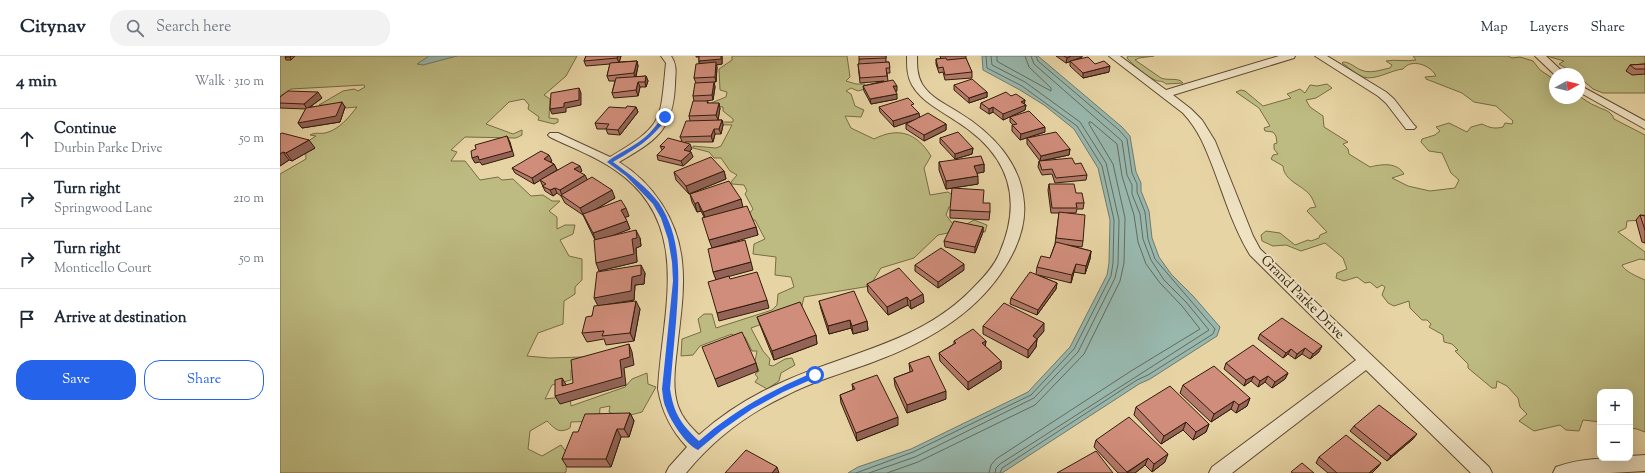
<!DOCTYPE html>
<meta charset="utf-8">
<style>
body{margin:0;font-family:"Sorts Mill Goudy",serif;background:#f2f2f3;color:#1f2937}
.controls{position:absolute;right:12px;bottom:12px;display:grid;overflow:hidden;border-radius:8px;box-shadow:0 4px 16px #0002}
.controls button{width:36px;height:36px;display:grid;place-items:center;padding:0;border:0;border-bottom:1px solid #e0e1e3;background:#fff;color:#1f2937;font:20px sans-serif}
.compass{position:absolute;left:1269px;top:12px;width:36px;height:36px;border-radius:50%;background:#fff;box-shadow:0 4px 16px #0002;rotate:82deg}
.stop{position:absolute;width:12px;height:12px;margin:-9px;border:3px solid #2563eb;border-radius:50%;background:#fff}
.stop.end{background:#2563eb;border-color:#fff;box-shadow:0 1px 4px #0008}
.list{margin:0;padding:0;list-style:none}
h2{display:flex;justify-content:space-between;align-items:center;height:52px;margin:0;padding:0 16px;font-size:17px}
h2 small{font-size:13px;font-weight:400;color:#747a83}
.list li{display:grid;grid-template-columns:26px 1fr auto;gap:12px;align-items:center;box-sizing:border-box;height:60px;padding:0 16px;border-top:1px solid #e0e1e3}
.list b{display:block;font-size:15px;white-space:nowrap}
.list p{margin:0;font-size:13px;white-space:nowrap;color:#747a83}
.list em{font-size:13px;font-style:normal;color:#747a83}
.actions{display:flex;gap:8px;padding:12px 16px}
.actions a{flex:1;padding:9px 0;border:1px solid #2563eb;border-radius:16px;text-align:center;font-size:14px;color:#2563eb}
.actions .main{background:#2563eb;color:#fff}
.icon{flex:none;width:22px;height:22px;fill:none;stroke:currentColor;stroke-width:2;stroke-linecap:round;stroke-linejoin:round}
.map{position:relative;flex:none;width:1365px;height:417px;overflow:hidden}
header{display:flex;align-items:center;gap:24px;box-sizing:border-box;height:56px;padding:0 20px;background:#fff;border-bottom:1px solid #e0e1e3}
header strong{font-size:19px}
nav{display:flex;gap:22px;margin-inline-start:auto;font-size:14px}
.search{width:280px;height:36px;background:#f2f2f3;display:flex;align-items:center;gap:10px;box-sizing:border-box;padding:0 14px;border-radius:16px;color:#747a83;font-size:15px}
main{display:flex}
aside{flex:1;background:#fff}
.map>svg:first-child{display:block}
</style>
<header>
<strong>Citynav</strong>
<div class="search"><svg class="icon" aria-label="search" viewBox="0 0 24 24"><circle cx="10" cy="10" r="6"/><path d="M15 15l6 6"/></svg>Search here</div>
<nav><a>Map</a><a>Layers</a><a>Share</a></nav>
</header>
<main>
<aside>
<h2>4 min<small>Walk · 310 m</small></h2>
<ul class="list">
<li><svg class="icon" aria-label="ahead" viewBox="0 0 24 24"><path d="M12 20V5M6 11l6-6 6 6"/></svg><div><b>Continue</b><p>Durbin Parke Drive</p></div><em>50 m</em></li>
<li><svg class="icon" aria-label="right" viewBox="0 0 24 24"><path d="M7 20v-9h11M14 6l5 5-5 5"/></svg><div><b>Turn right</b><p>Springwood Lane</p></div><em>210 m</em></li>
<li><svg class="icon" aria-label="right" viewBox="0 0 24 24"><path d="M7 20v-9h11M14 6l5 5-5 5"/></svg><div><b>Turn right</b><p>Monticello Court</p></div><em>50 m</em></li>
<li><svg class="icon" aria-label="arrive" viewBox="0 0 24 24"><path d="M6 21V4h12l-3 4 3 4H6"/></svg><div><b>Arrive at destination</b></div></li>
</ul>
<div class="actions"><a class="main">Save</a><a>Share</a></div>
</aside>
<div class="map">
<svg width="1365" height="417" viewBox="0 0 1365 417">
<rect width="100%" height="100%" fill="#e7d4a4"/>
<filter id="stains"><feTurbulence type="fractalNoise" baseFrequency=".005" numOctaves="4"/><feColorMatrix values="0 0 0 0 .2 0 0 0 0 .09 0 0 0 0 .02 0 0 0 .5 -.17"/></filter>
<radialGradient id="worn" r=".72"><stop offset=".6" stop-color="#630" stop-opacity="0"/><stop offset="1" stop-color="#630" stop-opacity=".3"/></radialGradient>
<g fill="#bdbb81" stroke="#786c45">
<path d="M0 0H297L286 20 264 39 270 43 269 62 278 63V66L274 68 258 64 259 61 248 53 249 49 244 43 229 46 206 68 233 78 242 74V79L236 82 185 81 171 94 177 96 171 105H185L200 124 218 121 222 124 233 123 251 140 263 139 272 145H280L269 155 277 161V173L285 169H295L293 178 280 184 289 200 302 203V224L295 231V238L284 245 283 268 258 277 247 300 269 302 303 301 305 309 291 314V324L272 329 265 343 290 340 291 350 345 331 352 323 367 317 368 328 376 331 362 356C351 359 340 363 329 356L330 350 320 352 319 365 291 366 290 372C279 378 275 373 267 365L250 375 248 393 262 400 281 389 287 397 286 416 284 417H0V118L26 103 25 87 36 80 30 79C35 76 40 78 45 77 59 74 69 61 77 51L65 52V50L39 49 63 35 74 33 78 35 85 31 84 29 11 33 0 40Z"/>
<path d="M452 0H567L570 21 566 25 576 28H585V33L578 35 571 32 566 35 571 38 575 50 584 54 581 61 565 60 571 72 594 83C618 71 636 76 651 100L644 112 650 139 668 136 674 140 672 151H669L666 159 672 167 687 168 694 164 707 169 705 176 672 169 668 177 658 179 634 202 601 212 590 230 524 241 521 254 471 272 483 295 490 303 489 309 493 310 505 303 512 302 515 309 501 317 499 325 487 333 475 326 478 322 475 318 479 315 475 305 477 295H472L465 281 457 283 452 278 420 290 413 299 401 300 402 283 421 276 418 263 424 258H432L436 272 492 254 497 249 498 238 514 231 511 221 495 219 496 201 473 198 474 188 485 183 475 164H470L469 158 473 153 465 138 467 135 464 129 452 128 451 126 457 119 450 115 441 102H434L429 96 413 92V90L436 92 441 90 452 69 416 68 419 66H453V63L443 55V51L426 49 446 41 447 36 440 34 439 13 452 4Z"/>
<path d="M848 0H874L859 2 855 4 881 22C888 25 899 21 903 27L886 28C882 24 879 26 875 24 867 21 852 8 847 2Z"/>
<path d="M1133 0H1228L1232 2 1240 1 1253 5 1260 14 1275 24V42H1299V40C1304 43 1310 48 1316 50 1323 54 1331 54 1334 63L1365 79V159H1362L1363 164 1347 165 1346 172 1338 176 1365 196V204L1360 203 1342 209C1344 215 1358 221 1365 224V376L1357 373 1350 372V336H1320V366L1303 364 1299 375 1286 374 1280 369 1254 375 1239 365 1247 358 1240 351 1238 342 1227 330 1217 325 1216 332H1212L1188 312V308L1175 295 1178 294 1172 288 1164 286 1163 279 1149 271 1151 268 1147 264H1142L1130 252 1129 245 1114 250 1108 247 1102 239 1105 231 1102 229 1097 232 1090 226 1085 227 1077 221 1064 225 1056 222 1057 217 1067 213 1063 202 1045 187 1021 195 1006 189 993 190 982 185 981 179 986 175 1000 177 1015 189 1028 184 1031 185 1039 182 1040 179 1047 176 1027 155 1030 152 1036 151C1034 147 1033 143 1030 139 1022 129 1004 125 1003 110L991 103 993 99 998 98 994 93V88L997 87 996 80 993 76 985 75 984 72 990 70 979 52 956 36 961 34 965 35 983 50 1011 42 1007 38 1020 33 1025 37 1030 29 1037 30 1047 28 1052 32 1036 42 1026 44 1030 51 1043 60 1044 71 1068 86 1063 88 1068 93 1069 98 1090 111C1102 108 1117 106 1124 118L1112 122 1128 130 1150 135 1175 132 1179 124 1171 117 1162 97 1149 95 1141 86 1142 83 1155 79 1160 75 1156 71 1169 67 1187 76 1191 71 1202 68C1210 72 1215 73 1223 71L1225 67 1232 68 1233 65 1216 50 1194 46 1182 37 1146 23 1145 21 1156 20C1151 9 1131 2 1123 13 1111 14 1095 25 1083 21 1076 18 1069 12 1062 7L1063 6C1070 6 1074 11 1081 14 1090 18 1100 14 1110 12L1112 9 1106 5C1116 3 1126 6 1136 4Z"/>
<polygon points="1267,0 1365,0 1365,37 1323,37 1313,33 1299,21 1299,18 1295,18 1279,8 1284,5"/>
</g>
<g fill="#98b7ad" stroke="#70796b">
<polygon points="149,0 177,0 143,9 137,8"/>
<polygon points="702,0 758,0 842,71 850,80 856,116 861,127 861,135 869,155 872,182 879,201 891,218 913,240 940,271 937,280 870,323 859,328 722,417 568,417 578,411 631,393 748,336 790,291 827,219 829,207 830,164 818,112 794,73 764,49 740,34 703,14"/>
</g>
<g fill="none" stroke-linecap="round" stroke-linejoin="round">
<g stroke="#666a5b" stroke-width="1">
<polyline points="717,0 717,5 720,7 771,35 771,32 749,11 745,0"/>
<polyline points="576,417 633,396 751,339 794,293 831,220 833,207 834,164 822,110 797,70 742,30 707,12 706,0"/>
<polyline points="589,417 635,401 754,342 798,296 835,222 838,208 839,164 826,107 800,66 745,26 712,9 711,0"/>
<polyline points="607,417 638,406 755,349 804,298 840,225 844,207 845,162 833,108 809,68 809,66 811,66 837,88 842,120 854,159 858,186 866,208 880,227 902,250 920,273 851,315 716,403 711,409 709,417"/>
<polyline points="715,417 716,412 720,408 929,274 906,246 884,224 871,204 863,183 860,158 852,138 852,129 847,119 842,85 754,8 751,0"/>
<polyline points="720,417 722,412 857,324 868,319 933,278 935,273 875,203 868,183 865,156 857,136 857,128 852,117 847,83 839,74 758,5 756,0"/>
</g>
<defs>
<g id="minor">
<path d="M381 0H391C398 10 395 18 395 29 393 75 375 85 339 106 373 127 398 164 402 205 405 231 401 258 398 284 396 305 391 329 398 350 402 362 411 371 419 379 444 357 474 338 505 325 572 295 643 286 695 230 705 220 715 209 720 196 744 140 727 97 676 65 660 54 642 46 632 29 627 20 627 11 627 0H637C637 10 637 19 642 28 650 41 665 48 678 56 711 76 741 106 744 147 746 169 737 192 725 211 696 258 645 287 593 306 564 317 533 325 505 340 467 358 433 384 406 417H386L389 411 407 391C391 374 382 356 378 333 382 255 414 168 335 114 315 100 292 92 270 81L268 79 270 77H278L330 101C384 69 380 66 386 7Z"/>
<path d="M829 0H840L886 34 999 0H1015L1014 2 893 39 911 53 922 64 935 85 973 180 980 193 1209 411 1212 417H1191L1086 314 952 417H929L932 411 1076 304 970 199C954 173 945 143 934 114 926 93 919 74 903 57Z"/>
<polygon points="1035,0 1047,0 1106,36 1114,43 1134,69 1136,71 1134,73 1126,73 1106,47 1098,40"/>
<polygon points="1255,0 1266,0 1285,18 1275,19"/>
<polygon points="1299,29 1365,65 1365,73 1299,36"/>
<path d="M1365 399V415L1330 417H1273L1276 411C1300 402 1325 402 1350 402V400Z"/>
</g>
</defs>
<use href="#minor" stroke="#604a30" stroke-width="2"/>
<use href="#minor" fill="#efe3c4" fill-rule="evenodd"/>
</g>
<g fill="#b3796a" stroke="#331c09">
<polygon points="15,0 11,4 6,4 5,1"/>
<polygon points="306,0 341,0 339,6 357,5 358,10 356,21 366,20 368,25 366,31 360,31 358,40 334,42 332,37 335,25 329,25 327,20 330,8 306,10 304,5"/>
<polygon points="416,0 442,0 442,8 436,9 437,11 436,26 434,26 435,31 433,44 426,45 429,47 440,52 438,64 442,64 443,69 441,78 435,78 433,86 405,86 412,93 410,95 413,101 403,110 378,104 377,99 382,94 380,90 402,85 400,81 410,65 409,60 414,45 413,40 416,27 414,22 419,8 419,1 416,1"/>
<polygon points="606,0 606,6 609,6 610,17 607,17 608,25 617,35 615,35 617,43 591,48 584,35 583,30 604,25 580,27 578,8 579,8 579,3"/>
<polygon points="660,0 686,0 686,3 692,16 692,22 665,24 663,16 659,17 656,8 656,3 661,3"/>
<polygon points="776,0 802,0 802,1 786,7"/>
<polygon points="790,5 829,16 803,22 790,10"/>
<polygon points="1365,8 1365,18 1352,19 1346,15 1350,9"/>
<polygon points="674,29 707,36 707,41 689,47 674,34"/>
<polygon points="731,40 745,44 744,48 746,49 745,54 723,64 713,56 709,58 700,52 701,47"/>
<polygon points="0,41 42,42 30,51 65,51 60,66 22,72 18,67 26,53 0,52"/>
<polygon points="356,51 358,56 340,79 328,78 326,73 317,73 315,67 346,52"/>
<polygon points="599,51 634,52 640,61 666,68 666,74 644,85 626,73 626,68 634,64 614,71 600,56"/>
<polygon points="730,61 765,76 740,84 732,75 732,69 733,69 730,66"/>
<polygon points="0,78 35,92 12,105 9,104 0,110"/>
<polygon points="660,82 693,92 692,98 675,103 660,87"/>
<polygon points="747,82 790,93 789,99 761,105 795,108 807,119 806,124 775,127 772,118 762,119 758,111 759,105 760,105 747,88"/>
<polygon points="272,105 270,106 274,108 277,114 302,115 300,116 308,124 335,142 313,155 349,160 345,161 350,173 330,180 360,182 361,190 356,192 357,206 319,215 315,184 303,159 285,147 281,140 277,137 273,140 265,135 260,124 254,128 235,117 232,112"/>
<polygon points="659,106 704,108 704,116 697,117 698,128 666,133 659,114"/>
<polygon points="444,115 446,123 409,138 396,124 394,116"/>
<polygon points="769,128 796,137 804,147 803,153 797,153 796,157 787,157 803,185 802,191 787,189 811,195 810,203 805,218 794,216 791,227 758,219 777,227 776,233 757,259 730,248 731,242 756,218 757,211 770,202 775,188 779,157 771,157 768,134"/>
<polygon points="410,138 461,143 462,151 476,171 478,179 424,161 421,155 417,156 412,146"/>
<polygon points="670,154 710,155 709,164 670,162"/>
<polygon points="1360,159 1365,160 1365,187 1362,186 1356,164"/>
<polygon points="703,171 703,176 695,197 665,191 664,185"/>
<polygon points="635,209 684,214 658,232 635,215"/>
<polygon points="365,217 364,228 355,229 354,244 328,248 360,253 354,285 326,289 324,283 307,286 302,277 318,249"/>
<polygon points="587,228 644,246 631,253 628,249 608,259 588,236"/>
<polygon points="539,245 587,265 588,274 573,278 571,272 549,278 541,253"/>
<polygon points="477,261 536,279 537,288 494,304 480,269"/>
<polygon points="703,270 764,275 757,283 756,291 748,302 703,278"/>
<polygon points="980,278 1039,296 1030,303 1022,298 1015,303 1008,298 1003,302 978,283"/>
<polygon points="674,285 706,285 705,290 721,305 721,313 688,334 660,305 659,297 674,288"/>
<polygon points="629,307 666,343 627,357 615,330 614,322 630,316"/>
<polygon points="946,307 1008,317 1005,323 992,332 985,326 978,331 971,325 964,330 944,313"/>
<polygon points="572,328 618,369 577,385 561,347 560,339 573,334"/>
<polygon points="903,329 970,342 967,350 956,357 951,353 931,366 900,337"/>
<polygon points="856,351 929,368 926,376 913,384 903,374 881,388 854,359"/>
<polygon points="350,357 354,365 349,381 341,381 331,411 287,411 282,403 298,376"/>
<polygon points="1074,370 1133,383 1107,405 1070,375"/>
<polygon points="816,384 885,406 872,416 865,409 855,417 838,417 814,391"/>
<polygon points="1039,401 1101,407 1097,412 1092,417 1048,417 1036,407"/>
</g>
<g fill="#926356" stroke="#331c09">
<polygon points="11,0 15,0 11,4 10,1"/>
<polygon points="338,0 341,0 339,7 337,2"/>
<polygon points="442,0 442,8 436,9 437,11 436,26 435,21 420,11 419,5"/>
<polygon points="791,0 802,0 802,1 786,7 787,2"/>
<polygon points="357,5 358,10 355,23 354,17"/>
<polygon points="830,10 829,16 803,22 803,17"/>
<polygon points="366,20 368,25 366,31 365,26"/>
<polygon points="358,26 360,31 358,40 356,34"/>
<polygon points="434,26 435,31 433,44 432,39"/>
<polygon points="613,30 617,30 617,35 613,36"/>
<polygon points="299,32 301,37 301,49 286,52 286,56 272,58 270,53 284,47"/>
<polygon points="38,36 42,42 27,53 24,48"/>
<polygon points="707,36 707,41 689,47 689,42"/>
<polygon points="617,38 617,43 591,48 590,43"/>
<polygon points="745,44 744,50 746,49 745,54 723,64 723,58 741,46"/>
<polygon points="62,46 65,51 60,66 22,72 18,67"/>
<polygon points="439,47 440,52 438,64 436,59"/>
<polygon points="356,51 358,56 340,79 338,74"/>
<polygon points="713,51 713,56 709,58 709,53"/>
<polygon points="639,57 640,62 614,71 613,65"/>
<polygon points="442,64 443,69 441,78 439,73"/>
<polygon points="666,68 666,74 644,85 644,79"/>
<polygon points="765,71 765,76 740,84 741,78"/>
<polygon points="434,73 435,78 433,86 431,80"/>
<polygon points="227,80 230,86 234,100 202,109 200,106 195,107 192,102"/>
<polygon points="29,84 35,92 12,105 6,97"/>
<polygon points="410,88 412,93 405,99 404,94"/>
<polygon points="693,92 692,98 675,103 675,98"/>
<polygon points="790,93 789,99 760,105 761,100"/>
<polygon points="3,96 9,104 0,110 0,98"/>
<polygon points="411,96 413,101 403,110 401,105"/>
<polygon points="269,99 272,105 266,108 264,103"/>
<polygon points="274,108 277,114 254,128 252,122"/>
<polygon points="704,108 704,116 694,118 694,110"/>
<polygon points="300,110 302,115 297,119 294,113"/>
<polygon points="444,115 446,123 409,138 406,130"/>
<polygon points="305,119 308,125 282,140 280,134"/>
<polygon points="698,120 698,128 666,133 666,125"/>
<polygon points="275,132 277,137 273,140 270,134"/>
<polygon points="332,134 335,142 304,160 300,152"/>
<polygon points="461,143 463,151 426,164 423,156"/>
<polygon points="418,146 421,155 417,156 415,148"/>
<polygon points="346,152 349,160 344,162 341,154"/>
<polygon points="347,165 350,173 316,186 313,177"/>
<polygon points="476,171 478,179 432,192 429,184"/>
<polygon points="703,171 703,176 695,197 695,191"/>
<polygon points="356,174 360,182 361,190 356,192 357,206 319,215 316,207 352,183"/>
<polygon points="811,195 810,203 805,218 806,210"/>
<polygon points="471,206 473,214 436,224 433,216"/>
<polygon points="684,208 684,214 658,232 658,226"/>
<polygon points="796,208 794,216 791,227 792,219"/>
<polygon points="361,209 365,217 364,228 355,229 354,244 318,250 314,242 352,221"/>
<polygon points="777,227 776,233 757,259 758,254"/>
<polygon points="643,238 644,246 631,253 630,245"/>
<polygon points="627,241 628,249 608,259 607,251"/>
<polygon points="487,244 489,252 439,265 437,257"/>
<polygon points="356,245 360,253 354,285 350,277"/>
<polygon points="570,264 571,272 549,278 548,270"/>
<polygon points="587,265 588,274 573,278 572,270"/>
<polygon points="764,267 764,275 752,289 753,280"/>
<polygon points="536,279 537,288 494,304 492,295"/>
<polygon points="757,283 756,291 748,302 748,294"/>
<polygon points="706,285 705,293 702,287"/>
<polygon points="349,288 352,296 354,309 344,312 346,329 280,348 275,340 282,330 282,322 287,330 340,304"/>
<polygon points="1042,290 1039,296 1030,303 1033,298"/>
<polygon points="1025,292 1022,298 1015,303 1017,298"/>
<polygon points="1011,293 1008,298 1003,302 1006,297"/>
<polygon points="721,305 721,313 688,334 688,326"/>
<polygon points="476,307 478,315 438,331 435,323"/>
<polygon points="1008,317 1005,323 992,332 995,326"/>
<polygon points="974,320 971,325 964,330 966,324"/>
<polygon points="988,320 985,326 978,331 980,325"/>
<polygon points="666,335 666,343 627,357 627,349"/>
<polygon points="970,342 967,350 956,357 959,349"/>
<polygon points="954,345 951,353 931,366 934,358"/>
<polygon points="350,357 354,365 349,381 344,373"/>
<polygon points="618,361 618,369 577,385 576,377"/>
<polygon points="906,366 903,374 881,388 884,380"/>
<polygon points="929,368 926,376 913,384 916,376"/>
<polygon points="337,373 341,381 331,411 326,403"/>
<polygon points="1137,378 1133,383 1107,405 1111,400"/>
<polygon points="888,398 885,406 872,416 874,408"/>
<polygon points="868,402 865,409 855,417 847,417"/>
<polygon points="1101,407 1097,412 1092,417 1089,417"/>
<polygon points="497,411 499,417 492,417"/>
</g>
<g fill="#d08d7b" stroke="#331c09">
<polygon points="6,0 11,0 10,1 5,1"/>
<polygon points="306,0 338,0 337,2 304,5"/>
<polygon points="419,0 441,0 441,3 419,5"/>
<polygon points="579,0 606,0 606,2 579,3"/>
<polygon points="784,0 791,0 787,2"/>
<polygon points="808,1 815,8 824,5 830,10 803,17 790,5"/>
<polygon points="666,2 667,4 686,2 692,16 665,19 663,11 658,12 656,3"/>
<polygon points="357,5 354,17 327,20 330,7"/>
<polygon points="436,6 435,21 414,22 416,8"/>
<polygon points="609,6 610,12 606,12 607,20 580,22 578,8"/>
<polygon points="1365,8 1365,13 1355,13 1350,9"/>
<polygon points="366,20 365,26 358,26 356,34 332,37 336,22"/>
<polygon points="692,23 707,36 689,42 674,29"/>
<polygon points="613,24 617,30 613,30 617,38 590,43 583,30"/>
<polygon points="434,26 432,39 413,40 415,27"/>
<polygon points="299,32 299,44 284,47 284,51 270,53 271,37"/>
<polygon points="8,35 38,36 24,48 0,47 0,41"/>
<polygon points="726,36 731,40 736,38 745,44 741,46 746,49 723,58 713,51 709,53 701,47"/>
<polygon points="628,42 634,48 631,49 639,57 613,65 599,51"/>
<polygon points="413,45 428,45 427,47 439,47 436,59 409,60"/>
<polygon points="62,46 56,60 18,67 26,52"/>
<polygon points="347,50 356,51 338,74 326,73 329,68 315,67 329,51 346,52"/>
<polygon points="749,55 765,71 741,78 732,69 737,68 730,61"/>
<polygon points="648,57 666,68 644,79 626,68"/>
<polygon points="442,64 439,73 434,73 431,80 400,81 406,65"/>
<polygon points="678,76 693,92 675,98 660,82"/>
<polygon points="776,76 790,93 761,100 747,82"/>
<polygon points="2,77 29,84 6,97 3,96 0,98 0,78"/>
<polygon points="227,80 232,95 199,104 198,100 192,102 191,95 196,93 195,89"/>
<polygon points="388,82 410,88 404,94 411,96 401,105 377,99 385,91 380,90"/>
<polygon points="261,95 269,99 264,103 274,108 252,122 232,112"/>
<polygon points="701,100 704,108 694,110 698,120 666,125 659,106"/>
<polygon points="431,101 444,115 406,130 394,116"/>
<polygon points="792,102 795,108 801,107 807,119 776,122 772,113 762,114 759,105"/>
<polygon points="292,106 300,110 294,113 305,119 280,134 275,132 270,134 262,130 266,128 260,124"/>
<polygon points="312,121 332,134 300,152 281,139"/>
<polygon points="449,125 461,143 423,156 418,146 415,148 410,138"/>
<polygon points="769,128 794,128 796,137 802,137 804,147 796,147 797,152 772,152"/>
<polygon points="672,132 704,134 703,147 710,147 710,156 670,154"/>
<polygon points="341,144 346,152 341,154 347,165 313,177 303,158"/>
<polygon points="467,150 476,171 429,184 422,162"/>
<polygon points="779,156 805,159 803,185 776,182"/>
<polygon points="1360,159 1365,160 1365,174"/>
<polygon points="674,165 703,171 695,191 664,185"/>
<polygon points="356,174 357,182 352,183 354,198 316,207 314,184"/>
<polygon points="465,184 471,206 433,216 428,193"/>
<polygon points="776,186 811,195 806,210 796,208 792,219 757,211 761,200 770,202"/>
<polygon points="661,192 684,208 658,226 635,209"/>
<polygon points="361,209 361,219 352,221 351,235 314,242 317,216"/>
<polygon points="619,212 643,238 630,245 627,241 607,251 587,228"/>
<polygon points="477,216 487,244 437,257 428,226 449,220 450,223"/>
<polygon points="750,216 777,227 758,254 731,242"/>
<polygon points="574,235 587,265 572,270 570,264 548,270 539,245"/>
<polygon points="356,245 350,277 322,280 324,275 302,277 306,261 312,260 314,250"/>
<polygon points="520,246 536,279 492,295 477,261"/>
<polygon points="724,247 764,267 753,280 757,283 748,294 703,270"/>
<polygon points="1002,262 1042,290 1033,298 1025,292 1017,298 1011,293 1006,297 980,278"/>
<polygon points="693,273 706,285 702,287 721,305 688,326 659,297 676,287 674,285"/>
<polygon points="462,276 476,307 435,323 422,291"/>
<polygon points="349,288 350,301 340,304 342,321 275,340 275,324 282,322 282,330 293,327 291,304"/>
<polygon points="973,289 1008,317 995,326 988,320 980,325 974,320 966,324 946,307"/>
<polygon points="649,300 666,335 627,349 614,322 633,315 629,307"/>
<polygon points="934,310 970,342 959,349 954,345 934,358 903,329"/>
<polygon points="597,319 618,361 576,377 560,339 575,333 572,328"/>
<polygon points="890,330 929,368 916,376 906,366 884,380 856,351"/>
<polygon points="1099,349 1137,378 1111,400 1074,370"/>
<polygon points="350,357 344,373 337,373 326,403 282,403 293,376 298,376 305,358"/>
<polygon points="849,361 888,398 874,408 868,402 847,416 816,384"/>
<polygon points="1066,379 1101,407 1089,417 1057,417 1039,401"/>
<polygon points="466,394 497,411 492,417 445,417"/>
<polygon points="816,395 833,417 777,417"/>
<polygon points="1022,407 1034,417 1013,417 1011,416"/>
</g>
<path fill="#2563eb" d="M383 60 387 61C373 83 355 93 333 106 348 117 368 132 379 147 403 183 399 225 396 266 394 288 392 311 390 333 394 358 401 368 419 385 453 355 490 335 532 317L535 316 538 319 537 321 503 336 472 353 442 374 418 394C406 389 390 364 386 352 383 346 383 339 382 333L393 225 392 206 388 183 381 162 373 148 346 120 327 106C335 99 345 95 354 89 366 82 375 72 383 60Z"/>
<g text-anchor="middle" dominant-baseline="central" stroke-width="4" stroke-linejoin="round" paint-order="stroke">
<g font-size="14" fill="#331c09" stroke="#efe3c4">
<text transform="translate(1022 242) rotate(45)">Grand Parke Drive</text>
</g>
</g>
<rect width="100%" height="100%" filter="url(#stains)"/>
<rect width="100%" height="100%" fill="url(#worn)"/>
</svg>
<div class="controls">
<button>+</button>
<button>−</button>
</div>
<svg class="compass" viewBox="-18 -18 36 36"><path d="M0-13l5 13h-10z" fill="#e53935"/><path d="M0 13l5-13h-10z" fill="#747a83"/></svg>
<div class="stop" style="left:535px;top:319px"></div>
<div class="stop end" style="left:385px;top:61px"></div>
</div>
</main>
